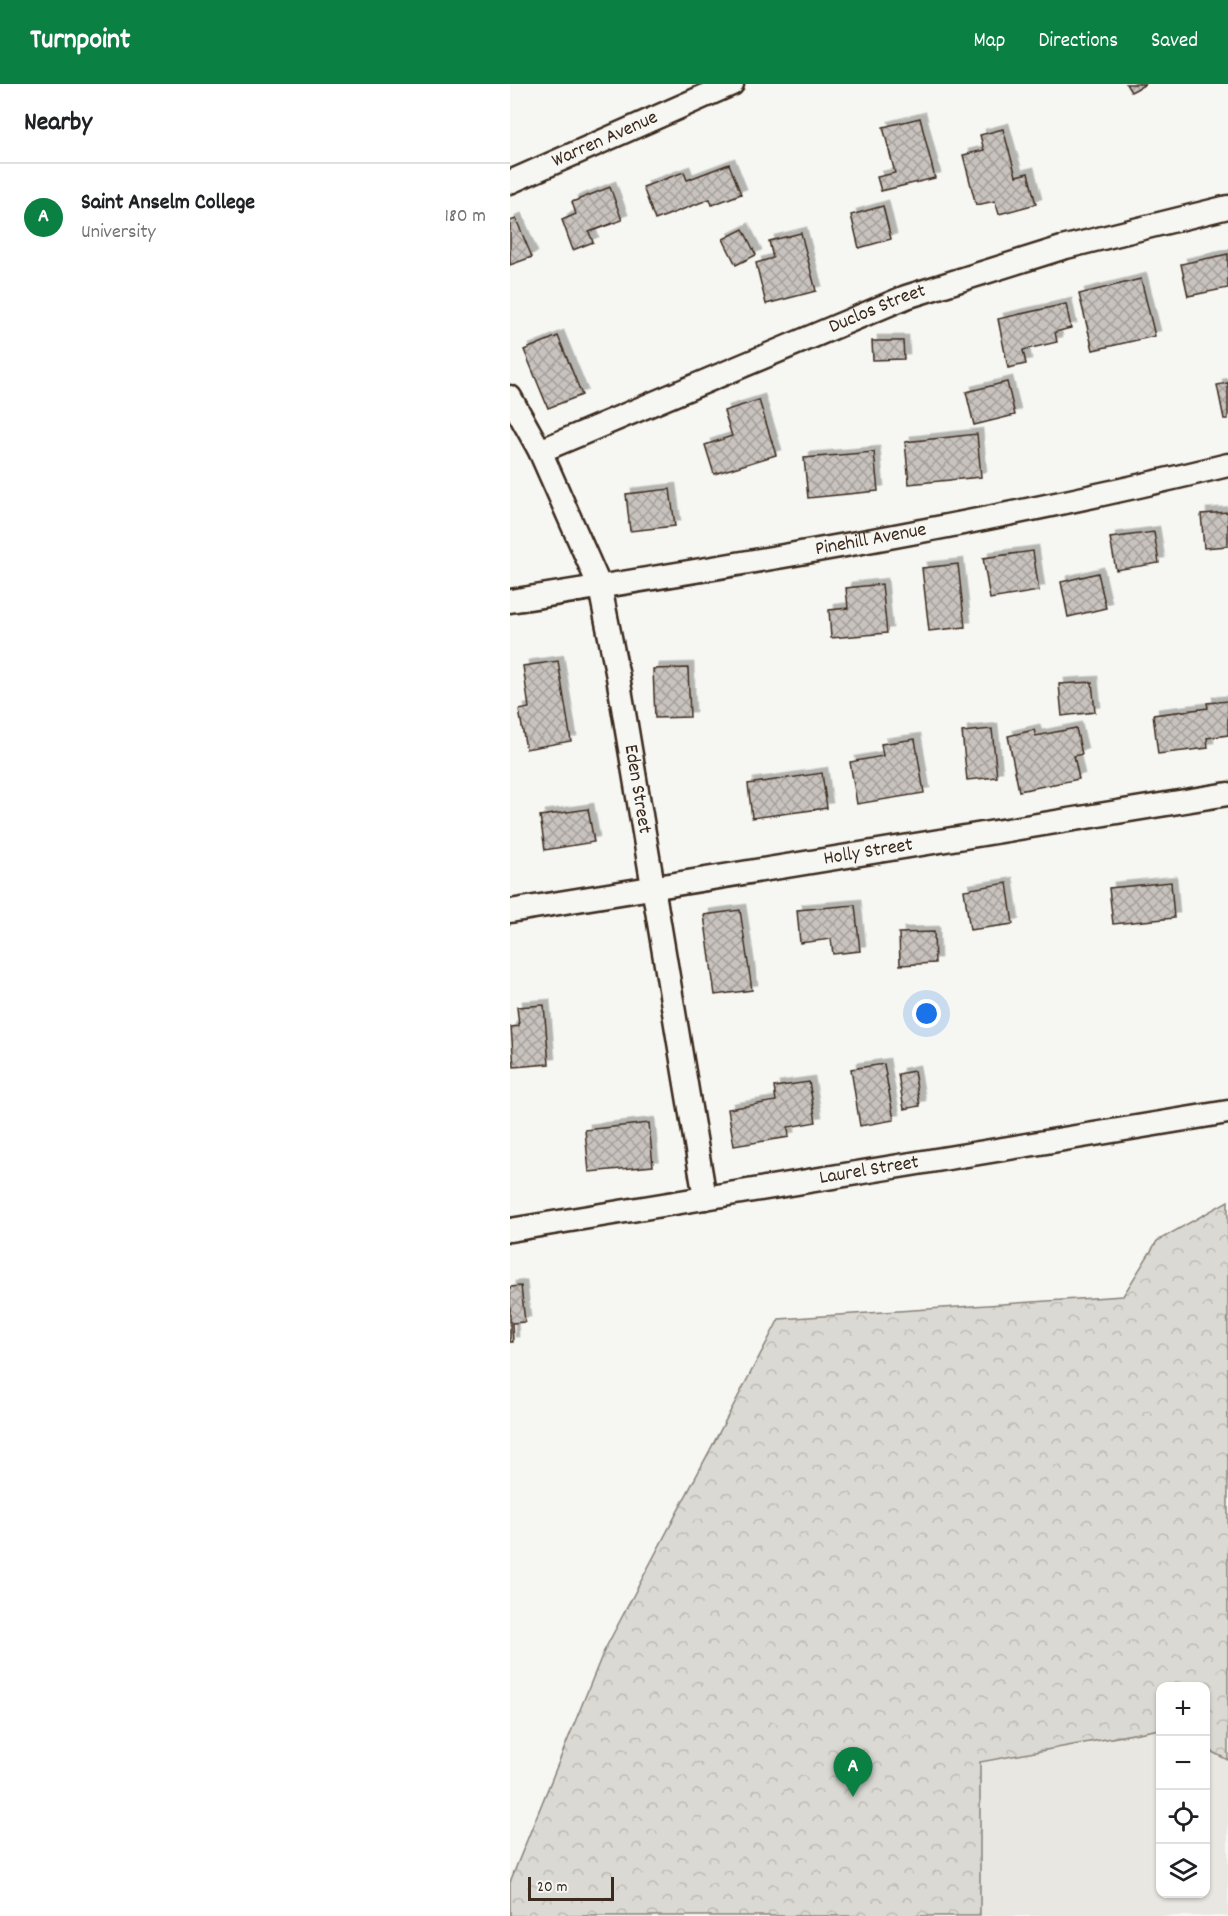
<!DOCTYPE html>
<meta charset="utf-8">
<style>
body{margin:0;font-family:Dekko,sans-serif;background:#f6f6f6;color:#202124}
.controls{position:absolute;right:18px;bottom:18px;display:grid;overflow:hidden;border-radius:12px;box-shadow:0 2px 4px #0004}
.controls button{width:54px;height:54px;display:grid;place-items:center;padding:0;border:0;border-bottom:2px solid #e0e0e0;background:#fff;color:#202124;font:30px sans-serif}
.scale{position:absolute;left:18px;bottom:15px;width:86px;box-sizing:border-box;padding-left:6px;border:3px solid #3b2a1e;border-top:0;font-size:16px;line-height:21px;white-space:nowrap;color:#3b2a1e;-webkit-text-stroke:4px #f6f6f2;paint-order:stroke}
.you{position:absolute;left:417px;top:930px;width:21px;height:21px;margin:-15px;border:4px solid #fff;border-radius:50%;background:#1a73e8;box-shadow:0 0 0 9px #1a73e833}
.badge{display:grid;place-items:center;width:39px;height:39px;border-radius:50%;background:#0b8043;color:#fff;font-size:20px;font-weight:700}
.pin{position:absolute;translate:-50% -50px;filter:drop-shadow(0 2px 3px #0008)}
.pin::after{content:'';position:absolute;top:32px;width:21px;height:18px;background:inherit;clip-path:polygon(0 0,100% 0,50% 100%)}
.list{margin:0;padding:0;list-style:none}
h2{display:flex;justify-content:space-between;align-items:center;height:78px;margin:0;padding:0 24px;font-size:26px}
h2 small{font-size:20px;font-weight:400;color:#757577}
.list li{display:grid;grid-template-columns:39px 1fr auto;gap:18px;align-items:center;box-sizing:border-box;height:108px;padding:0 24px;border-top:2px solid #e0e0e0}
.list b{display:block;font-size:22px;white-space:nowrap}
.list p{margin:0;font-size:20px;white-space:nowrap;color:#757577}
.list em{font-size:20px;font-style:normal;color:#757577}
.icon{flex:none;width:33px;height:33px;fill:none;stroke:currentColor;stroke-width:2;stroke-linecap:round;stroke-linejoin:round}
.map{position:relative;flex:none;width:718px;height:1832px;overflow:hidden}
header{display:flex;align-items:center;gap:36px;box-sizing:border-box;height:84px;padding:0 30px;background:#0b8043;color:#fff}
header strong{font-size:28px}
nav{display:flex;gap:33px;margin-inline-start:auto;font-size:21px}
main{display:flex}
aside{flex:1;background:#fff}
.map>svg:first-child{display:block}
</style>
<header>
<strong>Turnpoint</strong>
<nav><a>Map</a><a>Directions</a><a>Saved</a></nav>
</header>
<main>
<aside>
<h2>Nearby<small></small></h2>
<ul class="list">
<li><span class="badge">A</span><div><b>Saint Anselm College</b><p>University</p></div><em>180 m</em></li>
</ul>
</aside>
<div class="map">
<svg width="718" height="1832" viewBox="0 0 718 1832">
<defs>
<pattern id="forest-crowns" width="20" height="18" patternUnits="userSpaceOnUse" patternTransform="scale(1.5)"><rect width="20" height="18" fill="#dad9d3"/><path d="M2 6a3 3 0 1 1 6 0M12 15a3 3 0 1 1 6 0" fill="none" stroke="#bcbab5"/></pattern>
<pattern id="building-cross-hatch" width="8" height="8" patternUnits="userSpaceOnUse" patternTransform="scale(1.5)"><rect width="8" height="8" fill="#c8c3be"/><path d="M0 0l8 8M0 8l8-8" fill="none" stroke="#a49f9a"/></pattern>
<filter id="shadow"><feDropShadow dx="5.5" dy="-5.5" stdDeviation="0" flood-color="#0004"/></filter>
</defs>
<rect width="100%" height="100%" fill="#f6f6f2"/>
<filter id="ink" filterUnits="userSpaceOnUse"><feTurbulence type="fractalNoise" baseFrequency=".0167" numOctaves="2"/><feDisplacementMap in="SourceGraphic" scale="12" xChannelSelector="R" yChannelSelector="G"/><feConvolveMatrix kernelMatrix="1 2 1 2 8 2 1 2 1" color-interpolation-filters="sRGB"/></filter>
<g filter="url(#ink)">
<polygon fill="#e8e7e2" points="93,1569 650,1621 650,1810 696,1810 696,1625 718,1627 718,1832 0,1832 0,1798"/>
<polygon fill="url(#forest-crowns)" stroke="#8a8278" stroke-width="1.5" points="718,1117 718,1676 696,1665 696,1602 650,1602 650,1645 470,1678 470,1832 0,1832 0,1798 93,1569 269,1235 613,1212 647,1157"/>
<g fill="url(#building-cross-hatch)" stroke="#3b2a1e" stroke-width="1.5" filter="url(#shadow)">
<polygon points="616,0 636,0 621,8"/>
<polygon points="410,34 425,94 371,107 367,93 385,89 373,43"/>
<polygon points="493,45 506,92 518,89 526,120 489,130 485,117 466,121 453,71 474,66 470,51"/>
<polygon points="219,80 231,110 202,121 200,115 145,136 133,103 174,88 177,96"/>
<polygon points="100,103 112,136 79,148 83,158 63,166 52,136 66,130 62,118"/>
<polygon points="373,122 381,155 349,164 341,131"/>
<polygon points="6,135 22,173 0,181 0,137"/>
<polygon points="233,145 246,171 226,181 213,155"/>
<polygon points="291,149 306,207 256,220 246,179 263,174 259,157"/>
<polygon points="718,170 718,204 678,212 671,180"/>
<polygon points="631,195 645,252 583,266 569,210"/>
<polygon points="556,220 561,244 545,248 547,258 513,266 516,280 498,284 488,235"/>
<polygon points="48,252 72,311 38,324 14,266"/>
<polygon points="362,257 393,257 394,275 363,276"/>
<polygon points="497,298 505,331 464,341 456,308"/>
<polygon points="718,299 718,335 714,335 707,301"/>
<polygon points="249,316 266,371 204,390 195,361 222,352 214,327"/>
<polygon points="467,350 471,393 399,400 395,358"/>
<polygon points="364,368 368,407 298,414 294,374"/>
<polygon points="160,405 165,442 120,447 116,410"/>
<polygon points="718,428 718,462 694,464 691,430"/>
<polygon points="644,448 649,479 606,486 600,454"/>
<polygon points="523,467 529,507 480,515 473,474"/>
<polygon points="448,480 455,543 419,547 412,484"/>
<polygon points="588,489 596,524 558,533 551,498"/>
<polygon points="372,500 377,549 321,554 319,526 338,524 336,504"/>
<polygon points="48,577 61,657 16,665 9,626 19,624 13,582"/>
<polygon points="178,584 180,633 145,634 143,585"/>
<polygon points="582,598 585,628 552,632 549,600"/>
<polygon points="718,617 718,651 697,654 698,664 648,670 643,631 698,624 697,619"/>
<polygon points="566,644 572,670 564,672 569,695 509,707 498,652 524,646 526,652"/>
<polygon points="482,645 487,693 457,696 452,648"/>
<polygon points="405,655 414,709 347,720 340,678 373,672 371,660"/>
<polygon points="312,689 317,724 242,734 238,700"/>
<polygon points="78,725 84,758 35,766 30,732"/>
<polygon points="661,798 664,834 603,840 599,804"/>
<polygon points="497,799 503,840 460,846 454,806"/>
<polygon points="345,821 350,867 323,870 321,855 290,859 287,826"/>
<polygon points="230,826 242,906 205,911 194,831"/>
<polygon points="424,848 425,879 390,881 389,849"/>
<polygon points="34,921 39,980 4,983 1,943 9,942 7,923"/>
<polygon points="374,980 384,1036 350,1042 341,985"/>
<polygon points="404,987 410,1022 394,1025 388,990"/>
<polygon points="299,998 306,1038 278,1043 279,1053 224,1062 218,1025 266,1017 264,1003"/>
<polygon points="139,1039 143,1082 79,1088 75,1046"/>
<polygon points="11,1202 15,1238 2,1239 3,1258 0,1258 0,1203"/>
</g>
<g fill="none" stroke-linecap="round" stroke-linejoin="round">
<defs>
<g id="minor">
<path id="s1" d="M0 98 222 0"/>
<path id="s2" d="M0 313 30 367 90 503 108 593 195 1114"/>
<path id="s3" d="M30 367 396 213 552 164 718 123"/>
<path id="s4" d="M0 517C241 479 481 439 718 381"/>
<path id="s5" d="M0 827 718 710"/>
<path id="s6" d="M0 1146 718 1028"/>
</g>
</defs>
<use href="#minor" stroke="#3b2a1e" stroke-width="27"/>
<use href="#minor" stroke="#f6f6f2" stroke-width="22"/>
</g>
</g>
<g text-anchor="middle" dominant-baseline="central" stroke-width="5" stroke-linejoin="round" paint-order="stroke">
<g font-size="20" fill="#3b2a1e" stroke="#f6f6f2">
<text stroke="none"><textPath href="#s1" startOffset="104">Warren Avenue</textPath></text>
<text stroke="none"><textPath href="#s3" startOffset="366">Duclos Street</textPath></text>
<text stroke="none"><textPath href="#s4" startOffset="366">Pinehill Avenue</textPath></text>
<text stroke="none"><textPath href="#s2" startOffset="416">Eden Street</textPath></text>
<text stroke="none"><textPath href="#s5" startOffset="363">Holly Street</textPath></text>
<text stroke="none"><textPath href="#s6" startOffset="364">Laurel Street</textPath></text>
</g>
</g>
</svg>
<div class="controls">
<button>+</button>
<button>−</button>
<button><svg class="icon" aria-label="locate" viewBox="0 0 24 24"><circle cx="12" cy="12" r="6"/><path d="M12 2v4M12 18v4M2 12h4M18 12h4"/></svg></button>
<button><svg class="icon" aria-label="layers" viewBox="0 0 24 24"><path d="M12 4l9 5-9 5-9-5zM3 14l9 5 9-5"/></svg></button>
</div>
<div class="scale">20 m</div>
<div class="you"></div>
<div class="pin badge" style="left:343px;top:1713px">A</div>
</div>
</main>
